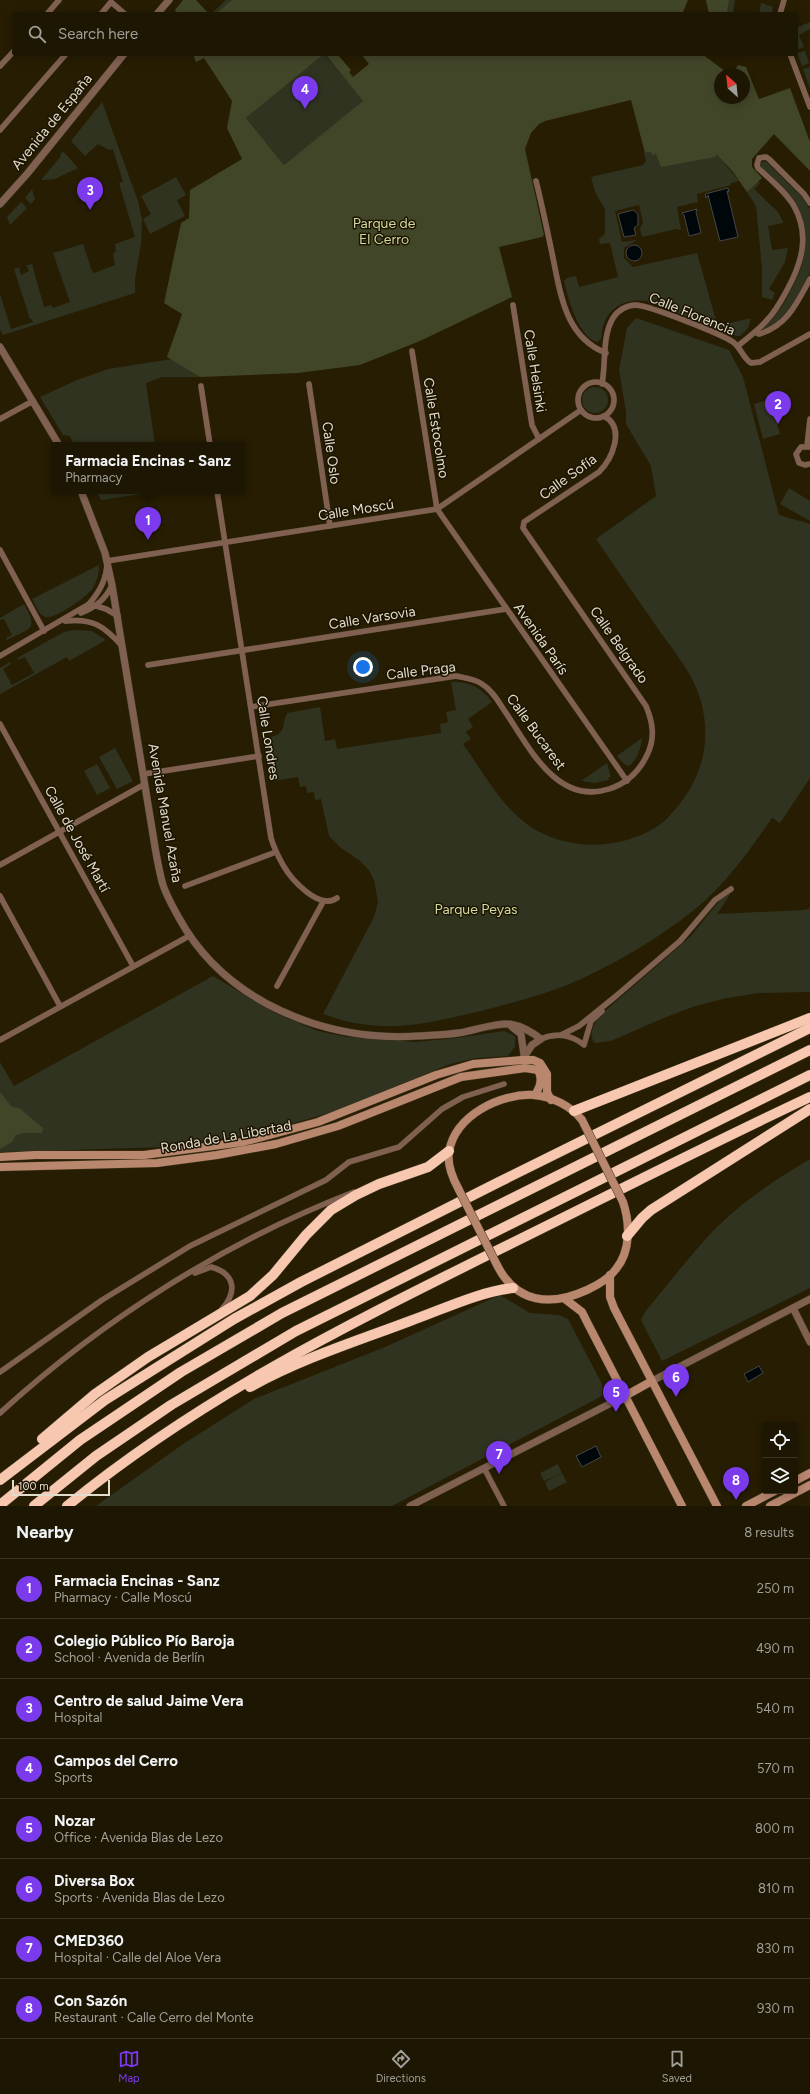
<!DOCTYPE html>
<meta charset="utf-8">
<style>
body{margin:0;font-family:Figtree,sans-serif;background:#292311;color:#f1f3f6}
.controls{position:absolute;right:12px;bottom:12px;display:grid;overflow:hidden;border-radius:4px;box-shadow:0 2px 10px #0003}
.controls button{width:36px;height:36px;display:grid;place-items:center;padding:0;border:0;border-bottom:1px solid #3a3524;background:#1c1602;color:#f1f3f6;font:20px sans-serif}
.compass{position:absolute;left:714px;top:68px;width:36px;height:36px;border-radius:50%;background:#1c1602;box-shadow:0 2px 10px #0003;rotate:333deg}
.scale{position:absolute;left:12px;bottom:10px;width:98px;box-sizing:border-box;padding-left:4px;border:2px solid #e1dccc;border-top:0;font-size:11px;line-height:14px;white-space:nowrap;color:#e1dccc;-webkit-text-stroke:3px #1c1400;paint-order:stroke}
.you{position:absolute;left:363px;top:667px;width:14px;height:14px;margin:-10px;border:3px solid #fff;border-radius:50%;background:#1a73e8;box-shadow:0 0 0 6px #1a73e833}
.badge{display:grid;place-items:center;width:26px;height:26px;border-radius:50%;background:#7c3aed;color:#fff;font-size:13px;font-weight:700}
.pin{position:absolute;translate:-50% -33px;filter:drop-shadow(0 1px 2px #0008)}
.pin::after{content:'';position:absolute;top:21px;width:14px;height:12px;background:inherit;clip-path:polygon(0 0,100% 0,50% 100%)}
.popup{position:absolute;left:51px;top:442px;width:194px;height:52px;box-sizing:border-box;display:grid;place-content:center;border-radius:4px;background:#1c1602;filter:drop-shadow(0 1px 3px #0005);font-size:13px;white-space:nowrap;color:#a09f99}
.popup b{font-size:15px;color:#f1f3f6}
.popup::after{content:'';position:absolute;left:50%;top:100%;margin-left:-8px;border:8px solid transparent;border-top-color:#1c1602}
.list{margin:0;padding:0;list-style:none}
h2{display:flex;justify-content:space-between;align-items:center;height:52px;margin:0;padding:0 16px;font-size:17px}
h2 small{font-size:13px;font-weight:400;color:#a09f99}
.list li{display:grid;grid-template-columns:26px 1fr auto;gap:12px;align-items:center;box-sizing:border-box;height:60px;padding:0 16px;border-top:1px solid #3a3524}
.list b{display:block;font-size:15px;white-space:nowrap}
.list p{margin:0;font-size:13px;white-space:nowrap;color:#a09f99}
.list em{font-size:13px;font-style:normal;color:#a09f99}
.icon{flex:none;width:22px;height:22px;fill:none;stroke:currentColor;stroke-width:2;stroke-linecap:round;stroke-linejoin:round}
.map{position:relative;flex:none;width:810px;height:1506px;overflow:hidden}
.search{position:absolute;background:#1c1602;box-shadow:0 2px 10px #0003;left:12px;right:12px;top:12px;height:44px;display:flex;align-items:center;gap:10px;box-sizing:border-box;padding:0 14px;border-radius:4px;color:#a09f99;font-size:15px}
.sheet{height:532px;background:#1c1602}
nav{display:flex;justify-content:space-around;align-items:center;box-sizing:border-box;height:56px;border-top:1px solid #3a3524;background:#1c1602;font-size:11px;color:#a09f99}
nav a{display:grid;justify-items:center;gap:2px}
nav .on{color:#7c3aed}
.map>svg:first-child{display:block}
</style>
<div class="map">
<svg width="810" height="1506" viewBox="0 0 810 1506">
<rect width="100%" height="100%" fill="#261d02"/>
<g fill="#303320">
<polygon points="226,0 232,0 215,14 211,14"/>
<polygon points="729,0 735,0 733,14 727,14"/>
<polygon points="761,3 773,7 772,14 759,14"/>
<polygon points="810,22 810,29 799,35 804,47 796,50 798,40 796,28"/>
<polygon points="805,51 809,63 802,66 797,53"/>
<polygon points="324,54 364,101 284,165 246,118"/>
<polygon points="810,67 810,89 803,69"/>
<polygon points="102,102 138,201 142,220 141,244 135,279 135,293 3,335 0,330 0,294 11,329 33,322 32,319 30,319 14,269 21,267 19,269 21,275 29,271 27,266 25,266 32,264 44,307 51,305 53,308 70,302 53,253 83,244 92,271 94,273 115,265 113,253 116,252 115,244 135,237 119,183 123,182 113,149 109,150 98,144 85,156 71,141"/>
<polygon points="63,151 78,168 55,179 41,180 61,156 60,155"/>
<path d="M651 152 656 154 715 157 717 155 739 181 731 183V185L697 194 698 202 677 207 681 230 676 229 642 237 640 229 643 222 639 205 615 211 622 242 637 240 624 248V258L633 267 697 253 717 324 722 325 751 318 748 328 740 336H736L647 301C627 298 609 306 603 326 602 331 602 335 601 339L597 342C578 337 568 297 564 281L567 278 576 276 579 287 618 277 610 243 600 244 599 239 605 234V209L596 194 591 177 643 165 646 161 644 153Z"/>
<path d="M764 161 767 162 801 196 810 209V273L790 311 779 322 763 330 762 328C777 317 785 302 793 286 809 256 810 228 793 199 785 187 772 178 762 168L760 164Z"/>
<polygon points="176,177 186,195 177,200 185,216 150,234 143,219 151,214 141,196"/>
<polygon points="758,181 760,183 754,189 778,212 783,222 783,223 768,226 772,250 788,248 785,262 769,289 775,293 772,300 762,297 762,269 756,206 747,192"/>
<polygon points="32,189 35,199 31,204 25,198"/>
<polygon points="21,202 27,208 10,225 7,217"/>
<path d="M636 318 729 350 743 377 779 515 810 524V778L780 823 772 818C749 851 726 884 694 910 662 936 618 962 581 979 548 994 512 1003 477 1012 421 1025 379 1035 323 1014L374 917 378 902 374 880 368 869 359 860 341 848 329 836 321 799 315 800 314 792 307 793 306 786 300 787 298 777 274 781 267 738C287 734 281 727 287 713L320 707 325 741 335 739 337 749 441 733 440 724 448 722 446 712 456 710 451 682C469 681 481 687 492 702L468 719 473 727 466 732 471 739 463 744C486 776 506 816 542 833 578 851 624 848 658 826 666 821 671 814 677 807 701 779 711 743 702 706 696 678 677 655 661 633 639 601 617 570 596 539L656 496 651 466 626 424V412L619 370 627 328Z"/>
<polygon points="172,359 200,377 162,377 146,383 155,445 74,445 70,436 63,435 40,397 77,380 108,369"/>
<circle cx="595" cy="400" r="13"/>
<polygon points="771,399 780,434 763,439 754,404"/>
<polygon points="789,488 810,501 810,521 780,504"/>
<polygon points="96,491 163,491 101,500"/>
<path d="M99 565C99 574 97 582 92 589 87 597 54 620 45 617 38 614 36 605 32 599Z"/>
<path d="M24 604C39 631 30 628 7 640L6 638 12 635 4 619 0 620V618Z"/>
<polygon points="74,630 92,631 106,640 69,661 67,657 0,694 0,668 10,662 11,664 3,669 12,685 34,673 25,657 18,660 17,658 64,632"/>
<path d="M642 738C641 748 637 760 629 766L624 764 617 756Z"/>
<polygon points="115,748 133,781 117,789 99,757"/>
<polygon points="607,763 611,777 608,778 609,780 595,783 581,781"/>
<polygon points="97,764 110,788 97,795 84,771"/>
<path d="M731 893 717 914 805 910 810 908V992L759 993 727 998 695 1006 659 1020 611 1041 595 1043C588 1035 593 1027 597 1018L691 936 720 900Z"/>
<polygon points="213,976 277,1014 318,1031 347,1037 416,1042 456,1038 504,1031 515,1036 515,1047 508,1056 477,1058 450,1064 336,1111 281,1127 241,1136 168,1147 0,1152 0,1062 14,1086"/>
<path d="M810 1159V1288L662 1361 641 1320 645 1312C667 1285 689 1257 712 1232 740 1203 776 1179 810 1159Z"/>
<polygon points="500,1295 530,1313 559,1315 568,1319 602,1384 602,1396 392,1506 96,1506 183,1444 254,1399 385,1347"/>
<polygon points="558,1464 562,1473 544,1481 540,1473"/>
<polygon points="562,1473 567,1482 549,1491 545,1482"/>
</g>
<g fill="#424629">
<polygon points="183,0 196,0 209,14 177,14 175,10"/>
<polygon points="232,0 688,0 682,14 215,14"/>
<polygon points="706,0 729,0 727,14 709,14"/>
<polygon points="193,54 324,54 246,118 284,165 363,101 325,54 337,54 351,70 349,72 353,77 369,64 361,54 702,54 729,74 720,74 720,98 744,98 744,74 732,74 738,65 746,67 759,99 790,88 810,142 810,171 774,134 752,159 752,167 762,178 747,192 733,172 717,155 715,157 661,167 656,154 652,155 651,152 645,153 631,100 545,121 539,124 531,133 525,149 544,235 542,237 499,247 512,297 420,341 360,365 298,373 200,377 167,357 182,314 164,303 181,223 189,218 190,190 242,159 227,128 232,101 204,58 196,62"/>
<polygon points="0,1092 12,1107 19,1108 43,1128 42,1133 23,1133 16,1135 12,1142 0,1149"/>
</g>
<g fill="#00070b" stroke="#444745">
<polygon points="728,188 729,192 727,191 738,237 720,241 708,195 706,198 705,194"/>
<polygon points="697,209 696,212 701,233 689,236 684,215 682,213"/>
<polygon points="633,210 638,214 638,225 634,228 636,235 624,237 618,214"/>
<circle cx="634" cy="253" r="8"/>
<polygon points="759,1366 763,1373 748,1382 744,1374"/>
<polygon points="596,1446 601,1457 582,1467 576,1456"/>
</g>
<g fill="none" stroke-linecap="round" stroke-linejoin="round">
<defs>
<g id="minor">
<polyline points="47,14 59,0"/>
<polyline points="101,14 111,2 125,14"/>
<polyline points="780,14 784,0"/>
<polyline points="790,54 810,107"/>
<polyline points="0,66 14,51"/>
<polyline points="0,130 66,54"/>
<path d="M536 181C542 205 547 229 552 253 560 291 564 337 606 353"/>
<polyline points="513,305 532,425 539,439"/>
<path d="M755 332 759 334C787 326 797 303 810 279"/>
<path d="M738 346C747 338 759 330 767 320 776 311 781 301 787 290 802 263 810 235 794 206 786 192 771 180 758 168L757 165 759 158 766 157 769 159 804 194 810 203"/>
<polyline points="412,351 437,509 627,781"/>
<circle cx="596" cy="400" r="18"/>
<polyline points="309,384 330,526"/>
<path d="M602 384C606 363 602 336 613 318 618 310 627 305 636 305 651 306 721 334 733 342 741 348 743 358 751 363L760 362 810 334"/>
<polyline points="201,386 210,445"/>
<polyline points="0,419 33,401"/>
<polyline points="807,446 810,419"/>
<polyline points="810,447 801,447 796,454 799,463 805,465 810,464"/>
<path d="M217 491 271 838C274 848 278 856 283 865 291 879 319 911 337 898"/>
<polyline points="0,550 44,631"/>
<polyline points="93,605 106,609 118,616"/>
<path d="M81 613C94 608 106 599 112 585"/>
<path d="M65 621C93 618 104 626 122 646"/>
<path d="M0 656 89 604C100 591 107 579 107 561L437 509 581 410"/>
<polyline points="148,665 506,609"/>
<path d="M251 707 456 676C465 678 475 679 482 684 492 690 498 701 504 710 528 745 556 806 609 789 628 783 640 771 648 753 655 737 653 723 646 706L523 528 524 522 599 472C612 459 626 428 604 416"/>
<polyline points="0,724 133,966"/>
<polyline points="144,774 259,756"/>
<polyline points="0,865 145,784"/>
<polyline points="185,886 276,852"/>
<polyline points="0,896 60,1006"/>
<polyline points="277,986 323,902"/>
<polyline points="561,1035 579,1026 616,996 680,941 715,900 731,889"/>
<path d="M541 1039C556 1032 572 1035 584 1045L591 1021 602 1011"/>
<polyline points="0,1040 189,936"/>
<path d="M195 1273 211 1267C236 1274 237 1292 222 1309"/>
<polyline points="0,1372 102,1300 190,1246 326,1180 349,1162 399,1147 442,1109 463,1097 504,1084"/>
<path d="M0 1413C102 1320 226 1241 354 1192"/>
<polyline points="484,1468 504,1506"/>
</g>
<g id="tertiary">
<polyline points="157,14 169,0"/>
<polyline points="0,204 27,174 124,54"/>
<polyline points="0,347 59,445"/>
<path d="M81 491 105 553 112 585 156 853C158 863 160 875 163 885 167 897 173 907 179 918 225 1002 325 1042 418 1036 431 1035 445 1035 458 1033 473 1031 500 1021 514 1025 524 1027 533 1033 541 1039L532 1045 522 1060"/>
<polyline points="512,1027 521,1034 524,1055"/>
<polyline points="793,1308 810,1342"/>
<polyline points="652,1381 810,1299"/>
<polyline points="410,1506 625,1396"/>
</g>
<g id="secondary">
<polyline points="0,1157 35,1155 144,1155 243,1142 318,1122 436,1075 473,1064 522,1060 533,1060 540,1063 547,1074 547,1092 551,1100"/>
<path d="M0 1167 157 1163 217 1155 276 1144 338 1126 461 1077 525 1068 538 1070C543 1079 540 1087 535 1095"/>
<path d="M459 1190C453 1179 447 1164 449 1152 455 1115 501 1093 534 1095 553 1097 571 1106 582 1120"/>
<path d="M497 1265C516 1303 550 1307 587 1290 598 1285 609 1279 616 1269 631 1251 630 1223 623 1202"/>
<polyline points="610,1275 610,1297 614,1308 717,1506"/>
<polyline points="565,1299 582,1312 587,1322 682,1506"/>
<polyline points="625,1396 652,1381"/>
<polyline points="795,1481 810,1473"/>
<polyline points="746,1506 775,1491"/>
<polyline points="770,1506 810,1485"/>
</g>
<g id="motorway">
<polyline points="574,1111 810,1018"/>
<polyline points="627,1236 642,1218 651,1210 810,1109"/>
<path d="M250 1387C300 1359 357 1341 410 1321 444 1309 478 1292 513 1288"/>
<polyline points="42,1439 95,1394 148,1357 250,1296 273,1275 306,1235 331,1210 356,1195 379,1184 428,1167 449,1151"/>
<polyline points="0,1480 105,1400 234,1319 301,1282 499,1182 810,1028"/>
<polyline points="0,1505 80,1440 181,1372 282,1313 810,1050"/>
<polyline points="34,1506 96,1456 171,1405 296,1331 810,1075"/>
<path d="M67 1506C198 1399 341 1328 492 1253 598 1201 703 1147 810 1097"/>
</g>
</defs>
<use href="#minor" stroke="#40381e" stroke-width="6"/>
<use href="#tertiary" stroke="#40381e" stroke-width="8"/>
<use href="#secondary" stroke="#40381e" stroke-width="9"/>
<use href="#motorway" stroke="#40381e" stroke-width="11"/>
<use href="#minor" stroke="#806051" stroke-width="5.5"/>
<use href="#tertiary" stroke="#806051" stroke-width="7"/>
<use href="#secondary" stroke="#b9866e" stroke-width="8"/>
<use href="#motorway" stroke="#f7c7b0" stroke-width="10"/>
<defs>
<g id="secondary-bridge">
<polyline points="582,1120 623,1202"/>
<polyline points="459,1190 497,1265"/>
</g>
</defs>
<use href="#secondary-bridge" stroke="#40381e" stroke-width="9" stroke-linecap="butt"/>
<use href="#secondary-bridge" stroke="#b9866e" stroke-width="8"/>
</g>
<g text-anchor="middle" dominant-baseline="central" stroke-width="3" stroke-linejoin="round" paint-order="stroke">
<g font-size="14" fill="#e1dccc" stroke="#1c1400">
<text transform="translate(52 122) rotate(-51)">Avenida de España</text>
<text transform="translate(692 314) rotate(22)">Calle Florencia</text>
<text transform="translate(535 371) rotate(81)">Calle Helsinki</text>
<text transform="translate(436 428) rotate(81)">Calle Estocolmo</text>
<text transform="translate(331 453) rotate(82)">Calle Oslo</text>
<text transform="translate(568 477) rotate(-36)">Calle Sofía</text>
<text transform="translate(356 510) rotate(-9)">Calle Moscú</text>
<text transform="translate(372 618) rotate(-9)">Calle Varsovia</text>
<text transform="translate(541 639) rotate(55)">Avenida París</text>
<text transform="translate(619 645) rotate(55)">Calle Belgrado</text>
<text transform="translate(421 671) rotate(-7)">Calle Praga</text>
<text transform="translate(536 732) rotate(54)">Calle Bucarest</text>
<text transform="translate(268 738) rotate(81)">Calle Londres</text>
<text transform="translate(165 813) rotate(80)">Avenida Manuel Azaña</text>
<text transform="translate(77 839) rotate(61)">Calle de José Martí</text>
<text transform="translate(226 1137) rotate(-10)">Ronda de La Libertad</text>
</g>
<g font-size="14" fill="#d0daa0" stroke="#1c1400">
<text x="384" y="223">Parque de<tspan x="384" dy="16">El Cerro</tspan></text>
<text x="476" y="909">Parque Peyas</text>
</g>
</g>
</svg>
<div class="controls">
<button><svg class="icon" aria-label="locate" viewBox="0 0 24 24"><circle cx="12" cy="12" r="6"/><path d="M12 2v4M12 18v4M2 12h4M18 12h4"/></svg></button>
<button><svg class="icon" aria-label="layers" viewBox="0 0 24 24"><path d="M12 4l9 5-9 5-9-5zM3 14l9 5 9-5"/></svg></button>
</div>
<svg class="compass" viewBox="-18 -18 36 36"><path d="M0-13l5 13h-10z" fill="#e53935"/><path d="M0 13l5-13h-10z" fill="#a09f99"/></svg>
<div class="scale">100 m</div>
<div class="you"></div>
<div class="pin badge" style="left:148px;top:540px">1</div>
<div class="popup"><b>Farmacia Encinas - Sanz</b>Pharmacy</div>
<div class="pin badge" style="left:778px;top:424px">2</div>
<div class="pin badge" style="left:90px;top:210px">3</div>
<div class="pin badge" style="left:305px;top:109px">4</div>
<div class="pin badge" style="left:616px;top:1412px">5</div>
<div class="pin badge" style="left:676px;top:1397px">6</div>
<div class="pin badge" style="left:499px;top:1474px">7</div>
<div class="pin badge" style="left:736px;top:1500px">8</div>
<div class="search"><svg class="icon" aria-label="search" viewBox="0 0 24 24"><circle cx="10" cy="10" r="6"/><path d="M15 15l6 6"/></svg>Search here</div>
</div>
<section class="sheet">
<h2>Nearby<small>8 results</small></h2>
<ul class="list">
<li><span class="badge">1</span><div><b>Farmacia Encinas - Sanz</b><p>Pharmacy · Calle Moscú</p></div><em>250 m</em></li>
<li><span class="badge">2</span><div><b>Colegio Público Pío Baroja</b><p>School · Avenida de Berlín</p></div><em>490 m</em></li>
<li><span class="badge">3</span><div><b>Centro de salud Jaime Vera</b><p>Hospital</p></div><em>540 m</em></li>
<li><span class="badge">4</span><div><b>Campos del Cerro</b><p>Sports</p></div><em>570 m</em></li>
<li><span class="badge">5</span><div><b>Nozar</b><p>Office · Avenida Blas de Lezo</p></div><em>800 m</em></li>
<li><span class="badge">6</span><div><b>Diversa Box</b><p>Sports · Avenida Blas de Lezo</p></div><em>810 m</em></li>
<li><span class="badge">7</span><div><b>CMED360</b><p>Hospital · Calle del Aloe Vera</p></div><em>830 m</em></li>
<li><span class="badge">8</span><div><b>Con Sazón</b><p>Restaurant · Calle Cerro del Monte</p></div><em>930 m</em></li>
</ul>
</section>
<nav>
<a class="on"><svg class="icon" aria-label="map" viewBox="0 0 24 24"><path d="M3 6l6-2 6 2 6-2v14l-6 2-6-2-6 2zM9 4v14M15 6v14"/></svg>Map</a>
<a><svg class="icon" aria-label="directions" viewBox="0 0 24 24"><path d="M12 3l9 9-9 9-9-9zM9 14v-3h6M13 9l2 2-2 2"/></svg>Directions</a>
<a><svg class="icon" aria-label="saved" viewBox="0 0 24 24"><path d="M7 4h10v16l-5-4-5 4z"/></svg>Saved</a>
</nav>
